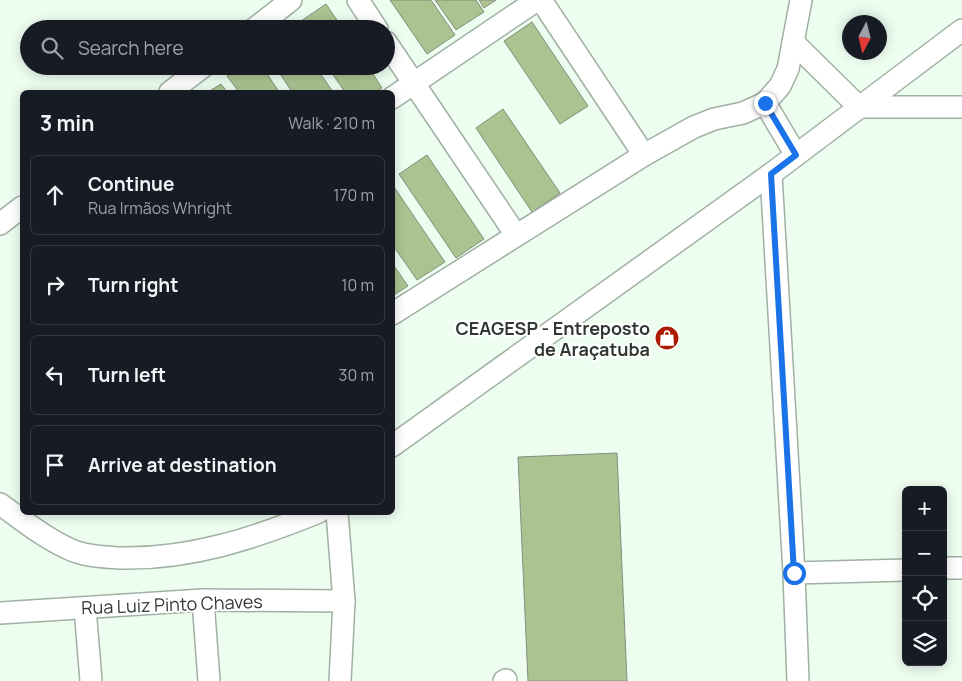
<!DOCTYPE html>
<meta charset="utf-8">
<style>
body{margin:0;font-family:Manrope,sans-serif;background:#20242c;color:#f1f3f6}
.controls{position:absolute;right:15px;bottom:15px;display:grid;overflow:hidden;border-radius:8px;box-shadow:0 2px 12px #0003}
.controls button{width:45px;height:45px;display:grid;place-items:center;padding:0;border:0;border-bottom:1px solid #363941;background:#171b24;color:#f1f3f6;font:25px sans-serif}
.compass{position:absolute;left:842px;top:15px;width:45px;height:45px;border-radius:50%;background:#171b24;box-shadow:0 2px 12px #0003;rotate:187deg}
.stop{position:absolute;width:15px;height:15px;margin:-11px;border:4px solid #1a73e8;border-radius:50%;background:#fff}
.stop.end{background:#1a73e8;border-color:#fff;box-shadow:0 1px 5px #0008}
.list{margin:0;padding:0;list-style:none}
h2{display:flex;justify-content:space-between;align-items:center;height:65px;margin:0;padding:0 20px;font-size:21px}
h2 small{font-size:16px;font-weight:400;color:#9ea1a6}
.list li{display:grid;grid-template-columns:32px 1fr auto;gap:15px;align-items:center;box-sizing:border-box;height:80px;margin:0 10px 10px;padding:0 10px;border:1px solid #363941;border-radius:8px}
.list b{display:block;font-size:19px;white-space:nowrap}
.list p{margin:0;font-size:16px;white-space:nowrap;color:#9ea1a6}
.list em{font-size:16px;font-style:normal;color:#9ea1a6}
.icon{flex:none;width:28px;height:28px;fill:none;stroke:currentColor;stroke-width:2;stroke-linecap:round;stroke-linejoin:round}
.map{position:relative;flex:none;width:962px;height:681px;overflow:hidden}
.search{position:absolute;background:#171b24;box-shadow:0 2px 12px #0003;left:20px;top:20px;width:375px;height:55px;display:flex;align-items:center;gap:12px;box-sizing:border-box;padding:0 18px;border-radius:28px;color:#9ea1a6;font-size:19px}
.panel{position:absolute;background:#171b24;box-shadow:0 2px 12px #0003;left:20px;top:90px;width:375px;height:425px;border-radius:8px}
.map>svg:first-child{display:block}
</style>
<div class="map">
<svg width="962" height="681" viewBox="0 0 962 681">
<rect width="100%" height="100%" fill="#edfef1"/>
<g fill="#abc391" stroke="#858d7d">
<polygon points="390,0 431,0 455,35 427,54"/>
<polygon points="435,0 476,0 484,12 456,30"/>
<polygon points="479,0 496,0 484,8"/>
<polygon points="326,4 343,29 302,29 298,23"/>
<polygon points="532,22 588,106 560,124 504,41"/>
<polygon points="241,66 262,66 279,92 239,92 227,76"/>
<polygon points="275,66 315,66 333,92 292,92"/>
<polygon points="327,66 368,66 382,88 375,92 345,92"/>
<polygon points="221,84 227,92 208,92"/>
<polygon points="503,109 560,193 532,212 476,128"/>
<polygon points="427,155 484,239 456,258 399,174"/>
<polygon points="392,184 445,262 417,280 392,244"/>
<polygon points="392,263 408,286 392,296"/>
<polygon points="617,453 627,681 528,681 518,457"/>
</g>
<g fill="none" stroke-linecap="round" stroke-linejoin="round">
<defs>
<g id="minor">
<polyline points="358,0 377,29"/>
<polyline points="541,0 644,155"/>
<polyline points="254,29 291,0"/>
<polyline points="386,42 516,235"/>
<polyline points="793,42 859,107 962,107"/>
<polyline points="170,92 204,66"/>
<polyline points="392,98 537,0"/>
<polyline points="765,103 796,155"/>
<polyline points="771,174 794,573 798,681"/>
<polyline points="0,224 22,207"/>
<polyline points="392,314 644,155 694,127 714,119 743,113 765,103 780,86 788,69 801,0"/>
<polyline points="392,446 771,174 962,30"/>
<path d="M0 504C21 519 43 537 67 548 82 556 103 557 119 558 189 560 255 538 319 512"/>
<polyline points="337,512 344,601 340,681"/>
<polyline points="943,568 962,568"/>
<polyline points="794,573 906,570"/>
<polyline points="203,600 209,681"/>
<polyline points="85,608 91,681"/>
<polyline points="0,613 203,600 344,601"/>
<polyline points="504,681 506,680"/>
</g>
</defs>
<use href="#minor" stroke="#a0b0a3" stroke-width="24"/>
<use href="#minor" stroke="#fff" stroke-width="21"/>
</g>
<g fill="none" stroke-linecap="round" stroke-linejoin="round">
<polyline stroke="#1a73e8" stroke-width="6" points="765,103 796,155 771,174 794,573"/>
</g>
<defs>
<symbol id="shop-disc" viewBox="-11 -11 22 22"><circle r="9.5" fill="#aa1b00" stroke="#fff"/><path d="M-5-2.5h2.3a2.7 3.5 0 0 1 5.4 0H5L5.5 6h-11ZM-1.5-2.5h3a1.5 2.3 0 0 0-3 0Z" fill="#fff"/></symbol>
</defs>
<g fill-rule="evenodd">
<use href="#shop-disc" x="653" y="324" width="28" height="28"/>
</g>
<g text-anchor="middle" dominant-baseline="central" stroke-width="4" stroke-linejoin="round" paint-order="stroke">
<g font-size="18" font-weight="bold" fill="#313833" stroke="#fff" text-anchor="end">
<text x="650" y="328">CEAGESP - Entreposto<tspan x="650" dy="21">de Araçatuba</tspan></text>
</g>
<g font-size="18" fill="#313833" stroke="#fff">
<text transform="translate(172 604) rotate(-2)">Rua Luiz Pinto Chaves</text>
</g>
</g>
</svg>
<div class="controls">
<button>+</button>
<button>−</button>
<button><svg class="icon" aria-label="locate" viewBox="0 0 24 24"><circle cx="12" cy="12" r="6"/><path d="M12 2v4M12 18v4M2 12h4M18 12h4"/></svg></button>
<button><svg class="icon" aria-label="layers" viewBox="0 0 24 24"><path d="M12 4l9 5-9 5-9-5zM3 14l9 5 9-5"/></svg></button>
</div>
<svg class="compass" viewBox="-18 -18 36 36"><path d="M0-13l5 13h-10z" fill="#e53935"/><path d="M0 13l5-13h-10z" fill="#9ea1a6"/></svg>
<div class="stop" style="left:794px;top:573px"></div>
<div class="stop end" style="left:765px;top:103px"></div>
<div class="search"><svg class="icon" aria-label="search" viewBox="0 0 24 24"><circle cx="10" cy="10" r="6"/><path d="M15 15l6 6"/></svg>Search here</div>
<section class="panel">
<h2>3 min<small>Walk · 210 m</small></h2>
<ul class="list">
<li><svg class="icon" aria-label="ahead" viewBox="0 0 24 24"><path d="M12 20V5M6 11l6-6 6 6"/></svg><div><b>Continue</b><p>Rua Irmãos Whright</p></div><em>170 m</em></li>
<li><svg class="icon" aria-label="right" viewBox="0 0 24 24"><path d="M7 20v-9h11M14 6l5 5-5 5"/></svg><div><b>Turn right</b></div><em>10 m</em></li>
<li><svg class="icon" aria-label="left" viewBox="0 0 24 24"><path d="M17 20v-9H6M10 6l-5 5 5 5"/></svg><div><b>Turn left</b></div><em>30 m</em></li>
<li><svg class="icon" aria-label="arrive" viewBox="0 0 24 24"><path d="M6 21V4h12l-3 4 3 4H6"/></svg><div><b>Arrive at destination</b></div></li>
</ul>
</section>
</div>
